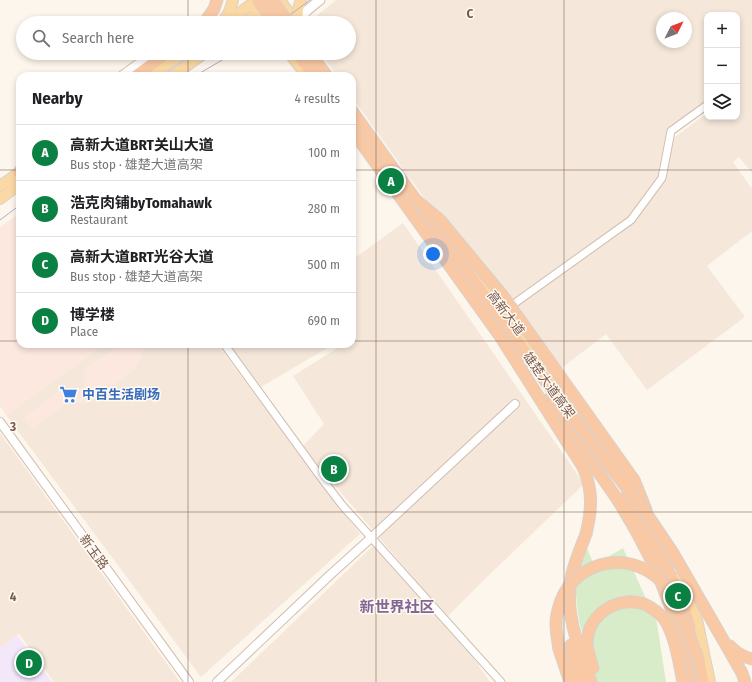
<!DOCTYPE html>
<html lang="en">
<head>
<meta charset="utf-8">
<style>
	:root { --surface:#fff; --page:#f6f6f6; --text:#202124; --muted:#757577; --line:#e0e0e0; --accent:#0b8043 }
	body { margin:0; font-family:"Fira Sans Condensed","Noto Sans SC",sans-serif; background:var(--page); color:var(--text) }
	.controls { position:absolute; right:12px; top:12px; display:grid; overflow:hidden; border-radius:8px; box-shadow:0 2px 6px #0003 }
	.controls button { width:36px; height:36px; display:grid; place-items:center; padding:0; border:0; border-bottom:1px solid var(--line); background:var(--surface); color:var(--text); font:20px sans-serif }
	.compass { position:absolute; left:656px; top:12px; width:36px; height:36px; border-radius:50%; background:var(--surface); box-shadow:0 2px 6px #0003; rotate:48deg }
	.you { position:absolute; left:433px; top:254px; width:14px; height:14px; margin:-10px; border:3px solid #fff; border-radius:50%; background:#1a73e8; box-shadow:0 0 0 6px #1a73e833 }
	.badge { display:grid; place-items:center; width:26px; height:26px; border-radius:50%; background:var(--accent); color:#fff; font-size:13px; font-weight:700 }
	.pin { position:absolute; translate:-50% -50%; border:2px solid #fff; box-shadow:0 1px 4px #0006 }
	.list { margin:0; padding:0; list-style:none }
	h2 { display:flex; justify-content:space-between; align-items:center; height:52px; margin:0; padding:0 16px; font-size:17px }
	h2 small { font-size:13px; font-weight:400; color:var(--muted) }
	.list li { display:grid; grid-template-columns:26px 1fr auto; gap:12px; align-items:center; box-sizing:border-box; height:56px; padding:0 16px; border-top:1px solid var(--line) }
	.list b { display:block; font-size:15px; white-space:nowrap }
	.list p { margin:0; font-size:13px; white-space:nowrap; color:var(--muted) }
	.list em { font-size:13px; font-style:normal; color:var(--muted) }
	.icon { flex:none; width:22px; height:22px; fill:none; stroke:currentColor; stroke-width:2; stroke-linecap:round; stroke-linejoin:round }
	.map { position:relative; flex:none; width:752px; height:682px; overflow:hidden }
	.search { position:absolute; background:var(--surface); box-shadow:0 2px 6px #0003; left:16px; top:16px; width:340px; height:44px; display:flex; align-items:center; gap:10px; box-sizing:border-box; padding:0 14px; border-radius:22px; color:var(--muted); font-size:15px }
	.panel { position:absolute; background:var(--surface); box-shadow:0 2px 6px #0003; left:16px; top:72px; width:340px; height:276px; border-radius:12px }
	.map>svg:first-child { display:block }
	.residential { fill:#f5e8da; fill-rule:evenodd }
	.commercial { fill:#fde8e0 }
	.education { fill:#f3e8fa }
	.green { fill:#d8ecc9 }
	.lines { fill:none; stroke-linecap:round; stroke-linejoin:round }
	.minor-casing { stroke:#d1beb0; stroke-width:9 }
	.tertiary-casing { stroke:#d1beb0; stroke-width:10 }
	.secondary-casing { stroke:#d6c0b0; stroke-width:11 }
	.primary-casing { stroke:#dad1cd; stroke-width:12 }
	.trunk-casing { stroke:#dad1cd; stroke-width:13 }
	.minor { stroke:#fff; stroke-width:7 }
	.tertiary { stroke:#fff; stroke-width:8 }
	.secondary { stroke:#fff; stroke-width:9 }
	.primary { stroke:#fbd9a5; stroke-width:10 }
	.trunk { stroke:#f9c8a4; stroke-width:11 }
	.tram { stroke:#b9a8c9; stroke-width:1 }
	.trunk-bridge-casing { stroke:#dad1cd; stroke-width:13; stroke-linecap:butt }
	.trunk-bridge { stroke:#f9c8a4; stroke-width:11 }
	.grid { fill:none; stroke:#7a5c4d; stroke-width:1; stroke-opacity:0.55 }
	.labels { text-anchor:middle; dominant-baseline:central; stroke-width:3; stroke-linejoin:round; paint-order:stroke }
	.street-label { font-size:13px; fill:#7a5c4d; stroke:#fffaf3 }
	.shop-label { font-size:13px; font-weight:bold; fill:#366cbe; stroke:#fffaf3; text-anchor:start }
	.quarter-label { font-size:15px; font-weight:bold; fill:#846695; stroke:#fffaf3 }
	.grid-label { font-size:13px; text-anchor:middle; font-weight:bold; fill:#7a5c4d; stroke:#fffaf3; stroke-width:3; stroke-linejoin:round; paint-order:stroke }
</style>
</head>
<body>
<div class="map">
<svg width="752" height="682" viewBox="0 0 752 682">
	<rect width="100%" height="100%" fill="#fdf6ec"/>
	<!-- residential -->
	<g class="residential">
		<path d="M336,0H752V173L739,157L733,162L752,189V231L707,266L745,317L647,390L606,334L559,370L504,310L352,97V76H337L320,53H349V23H308ZM707,15H737V117H707V113L675,137L663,173L671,131L707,105ZM662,18H686V42H662Z"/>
		<polygon points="403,223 584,484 488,576 447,617 302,447 324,424 293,376 344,344 352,344 352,260"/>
		<polygon points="105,344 217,344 360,534 201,677 6,415"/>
		<polygon points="229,344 334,344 261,387"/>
		<polygon points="0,433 180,682 54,682 19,634 0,648"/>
		<polygon points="377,542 386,559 434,613 467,649 490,682 231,682"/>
	</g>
	<!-- commercial -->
	<g class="commercial">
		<polygon points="20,213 20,344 105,344 6,415 0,406 0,227"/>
		<polygon points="118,344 147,344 134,370 86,405 78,402 69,402 32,428 24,418 62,389 85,389 84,370 98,359 100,359"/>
	</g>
	<!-- education -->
	<polygon class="education" points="17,635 52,682 0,682 0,648"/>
	<!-- green -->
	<polygon class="green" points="586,546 594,565 623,548 657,623 666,682 588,682 589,658 579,621 575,587"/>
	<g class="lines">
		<defs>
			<g id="minor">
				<polyline points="508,308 631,220 662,178 671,131 707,105"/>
				<polyline points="224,344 320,476 342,505 501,682"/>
			</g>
			<g id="tertiary">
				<polyline points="0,422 189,682"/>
				<polyline points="217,682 330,575 371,538 515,404"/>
			</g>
			<g id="secondary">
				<path d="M297,23C303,13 311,7 320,0"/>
				<polyline points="122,76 154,53"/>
			</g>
			<g id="primary">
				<polyline points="280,0 296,23"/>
				<polyline points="255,8 266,23"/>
				<polyline points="223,21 229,12 233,0"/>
				<polyline points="225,23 257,0"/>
				<polyline points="244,23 270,4"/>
				<polyline points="297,23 298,9 301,0"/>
				<polyline points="289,53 307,76"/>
				<polyline points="150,76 184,53"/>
				<polyline points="172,76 205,53"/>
				<polyline points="0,186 20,172"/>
				<polyline points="0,199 20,184"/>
				<polyline points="463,256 552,376 604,450"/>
				<polyline points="681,576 694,605 710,682"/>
			</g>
			<g id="trunk">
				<polyline points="204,23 214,9 217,0"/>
				<polyline points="297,53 314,76"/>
				<polyline points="310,53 327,76"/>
				<polyline points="136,76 167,53"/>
				<polyline points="352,111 572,418"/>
				<polyline points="19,172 20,171"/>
				<path d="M546,400C570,434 596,467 619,502C639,534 657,569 670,605C679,630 685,656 690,682"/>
				<polyline points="634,480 646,510"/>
				<path d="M627,495C640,514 650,534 661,555C672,579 683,602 690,627"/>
				<path d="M586,534C581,547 575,561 572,574C563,610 579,649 591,682"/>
				<polyline points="718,631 742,673 745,682"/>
				<polyline points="571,645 581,682"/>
				<path d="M730,646C736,653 743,657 752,659"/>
				<polyline points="559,649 570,682"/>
				<polyline points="697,652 703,682"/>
				<path d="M593,668C591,660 588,653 587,644C587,615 617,595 644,604C649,606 653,609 657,612"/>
			</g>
		</defs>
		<!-- minor casing -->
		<use href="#minor" class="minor-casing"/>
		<!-- tertiary casing -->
		<use href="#tertiary" class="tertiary-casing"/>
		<!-- secondary casing -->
		<use href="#secondary" class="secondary-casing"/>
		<!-- primary casing -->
		<use href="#primary" class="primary-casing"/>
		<!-- trunk casing -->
		<use href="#trunk" class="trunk-casing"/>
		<!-- minor -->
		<use href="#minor" class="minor"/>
		<!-- tertiary -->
		<use href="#tertiary" class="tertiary"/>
		<!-- secondary -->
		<use href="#secondary" class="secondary"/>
		<!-- primary -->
		<use href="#primary" class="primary"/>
		<!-- trunk -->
		<use href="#trunk" class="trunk"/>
		<!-- tram -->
		<g class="tram">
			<polyline points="279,23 310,0"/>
			<polyline points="195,76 234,53"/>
			<polyline points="0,220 20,205"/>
		</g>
		<defs>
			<g id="trunk-bridge">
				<polyline points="258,0 275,23"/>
				<polyline points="272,0 289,23"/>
				<path d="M352,130L500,336L583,467C593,490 592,509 586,534"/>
				<polyline points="416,200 440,220 503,296 634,480"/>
				<polyline points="567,410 646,513 673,553 718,631"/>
				<path d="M657,612C659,614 662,616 664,619C675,634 679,663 683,682"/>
				<path d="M559,649C557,636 554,623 558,610C569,562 627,547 661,581C679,600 689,636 699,661"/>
			</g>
		</defs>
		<!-- trunk-bridge casing -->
		<use href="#trunk-bridge" class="trunk-bridge-casing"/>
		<!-- trunk-bridge -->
		<use href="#trunk-bridge" class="trunk-bridge"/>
	</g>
	<!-- grid -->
	<path class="grid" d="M188,0V23M376,0V682M564,0V682M188,53V76M0,170H20M352,170H752M0,341H20M352,341H752M188,344V682M0,512H752"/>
	<!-- icons -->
	<defs>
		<symbol id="supermarket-bare" viewBox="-9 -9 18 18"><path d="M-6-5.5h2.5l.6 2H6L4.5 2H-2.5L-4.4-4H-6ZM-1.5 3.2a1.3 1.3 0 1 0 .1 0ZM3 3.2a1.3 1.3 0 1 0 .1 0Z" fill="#3f7fe0" stroke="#fffaf3" stroke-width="2.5" paint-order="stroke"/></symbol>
	</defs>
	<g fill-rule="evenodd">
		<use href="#supermarket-bare" x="56" y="382" width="25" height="25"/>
	</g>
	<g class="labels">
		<!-- street labels -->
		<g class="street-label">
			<text transform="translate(506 313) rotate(53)">高新大道</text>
			<text transform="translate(549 385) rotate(54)">雄楚大道高架</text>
			<text transform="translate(94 552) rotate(54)">新玉路</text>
		</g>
		<!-- shop labels -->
		<g class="shop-label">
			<text x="82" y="394">中百生活剧场</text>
		</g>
		<!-- quarter labels -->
		<g class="quarter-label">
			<text x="397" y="607">新世界社区</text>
		</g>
	</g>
	<g class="grid-label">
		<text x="470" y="18">C</text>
		<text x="13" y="431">3</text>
		<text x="13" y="601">4</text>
	</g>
</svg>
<div class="controls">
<button>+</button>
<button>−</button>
<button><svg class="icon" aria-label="layers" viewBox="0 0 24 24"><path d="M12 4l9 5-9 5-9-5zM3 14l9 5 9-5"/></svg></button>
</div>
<svg class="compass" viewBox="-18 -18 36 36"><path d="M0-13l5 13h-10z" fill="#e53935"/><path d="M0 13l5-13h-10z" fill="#757577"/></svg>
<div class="you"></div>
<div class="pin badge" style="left:391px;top:181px">A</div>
<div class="pin badge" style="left:334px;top:469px">B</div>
<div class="pin badge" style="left:678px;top:596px">C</div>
<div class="pin badge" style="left:29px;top:663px">D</div>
<div class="search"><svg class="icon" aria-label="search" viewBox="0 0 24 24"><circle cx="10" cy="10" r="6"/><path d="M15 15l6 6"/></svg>Search here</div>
<section class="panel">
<h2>Nearby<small>4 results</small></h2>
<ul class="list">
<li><span class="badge">A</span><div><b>高新大道BRT关山大道</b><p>Bus stop · 雄楚大道高架</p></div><em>100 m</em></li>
<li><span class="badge">B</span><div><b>浩克肉铺byTomahawk</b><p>Restaurant</p></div><em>280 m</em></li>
<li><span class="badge">C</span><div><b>高新大道BRT光谷大道</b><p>Bus stop · 雄楚大道高架</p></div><em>500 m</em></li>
<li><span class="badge">D</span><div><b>博学楼</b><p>Place</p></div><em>690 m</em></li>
</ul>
</section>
</div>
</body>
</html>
